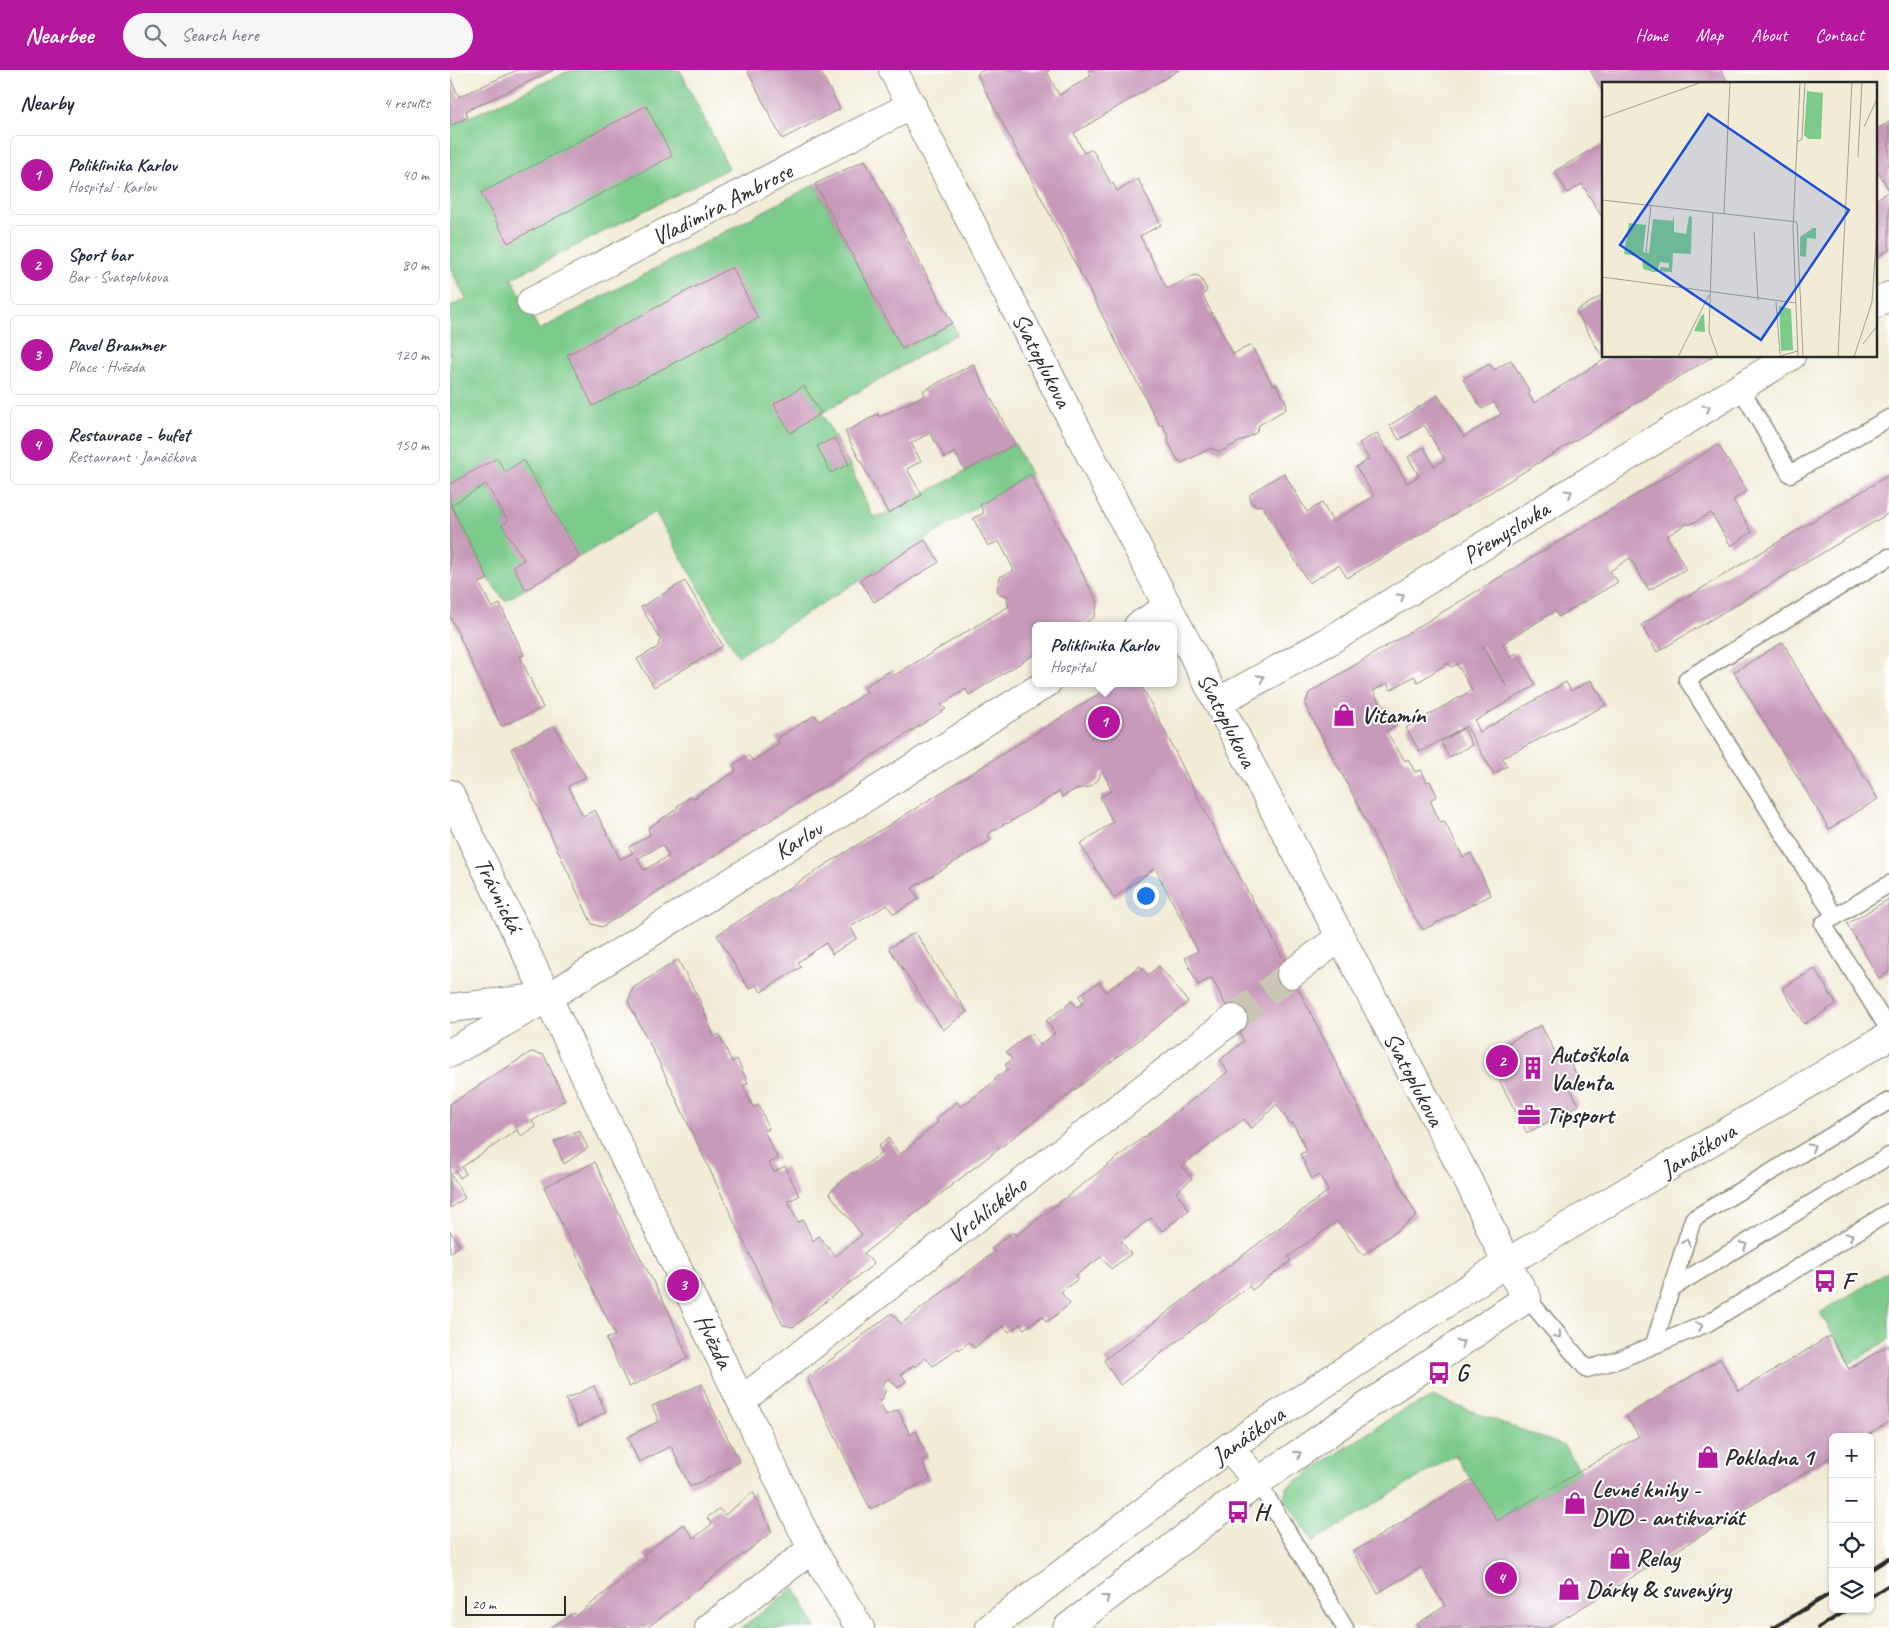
<!DOCTYPE html>
<html lang="en">
<head>
<meta charset="utf-8">
<style>
	:root { --surface:#fff; --page:#f6f6f7; --text:#1f2937; --muted:#747a83; --line:#e0e1e3; --accent:#b5179e }
	body { margin:0; font-family:Caveat,sans-serif; background:var(--page); color:var(--text) }
	.controls { position:absolute; right:15px; bottom:15px; display:grid; overflow:hidden; border-radius:8px; box-shadow:0 1px 4px #0004 }
	.controls button { width:45px; height:45px; display:grid; place-items:center; padding:0; border:0; border-bottom:1px solid var(--line); background:var(--surface); color:var(--text); font:25px sans-serif }
	.scale { position:absolute; left:15px; bottom:12px; width:101px; box-sizing:border-box; padding-left:5px; border:2px solid #2b2b2b; border-top:0; font-size:14px; line-height:18px; white-space:nowrap; color:#2b2b2b; -webkit-text-stroke:4px #fff; paint-order:stroke }
	.you { position:absolute; left:695px; top:825px; width:18px; height:18px; margin:-12px; border:4px solid #fff; border-radius:50%; background:#1a73e8; box-shadow:0 0 0 8px #1a73e833 }
	.badge { display:grid; place-items:center; width:32px; height:32px; border-radius:50%; background:var(--accent); color:#fff; font-size:16px; font-weight:700 }
	.pin { position:absolute; translate:-50% -50%; border:2px solid #fff; box-shadow:0 1px 5px #0006 }
	.popup { position:absolute; left:582px; top:552px; width:145px; height:65px; box-sizing:border-box; display:grid; place-content:center; border-radius:8px; background:var(--surface); filter:drop-shadow(0 1px 4px #0005); font-size:16px; white-space:nowrap; color:var(--muted) }
	.popup b { font-size:19px; color:var(--text) }
	.popup::after { content:''; position:absolute; left:50%; top:100%; margin-left:-10px; border:10px solid transparent; border-top-color:var(--surface) }
	.list { margin:0; padding:0; list-style:none }
	h2 { display:flex; justify-content:space-between; align-items:center; height:65px; margin:0; padding:0 20px; font-size:21px }
	h2 small { font-size:16px; font-weight:400; color:var(--muted) }
	.list li { display:grid; grid-template-columns:32px 1fr auto; gap:15px; align-items:center; box-sizing:border-box; height:80px; margin:0 10px 10px; padding:0 10px; border:1px solid var(--line); border-radius:8px }
	.list b { display:block; font-size:19px; white-space:nowrap }
	.list p { margin:0; font-size:16px; white-space:nowrap; color:var(--muted) }
	.list em { font-size:16px; font-style:normal; color:var(--muted) }
	.icon { flex:none; width:28px; height:28px; fill:none; stroke:currentColor; stroke-width:2; stroke-linecap:round; stroke-linejoin:round }
	.map { position:relative; flex:none; width:1439px; height:1558px; overflow:hidden }
	header { display:flex; align-items:center; gap:30px; box-sizing:border-box; height:70px; padding:0 25px; background:var(--accent); color:#fff }
	header strong { font-size:24px }
	nav { display:flex; gap:28px; margin-inline-start:auto; font-size:18px }
	.search { width:350px; height:45px; background:var(--page); display:flex; align-items:center; gap:12px; box-sizing:border-box; padding:0 18px; border-radius:28px; color:var(--muted); font-size:19px }
	main { display:flex }
	aside { flex:1; background:var(--surface) }
	.map>svg:first-child { display:block }
	.green { fill:#7ccb8b; stroke:#547b5b }
	.building { fill:#c89aba; fill-rule:evenodd }
	.lines { fill:none; stroke-linecap:round; stroke-linejoin:round }
	.street-tunnel { stroke:#cac5b5; stroke-width:28; stroke-dasharray:28 14; stroke-linecap:butt }
	.lane-casing { stroke:#8e8c81; stroke-width:19 }
	.street-casing { stroke:#8e8c81; stroke-width:30 }
	.lane { stroke:#fff; stroke-width:16 }
	.street { stroke:#fff; stroke-width:28 }
	.rail { stroke:#2b2b2b; stroke-width:4 }
	.oneway { stroke:#a0a0a0 }
	.labels { text-anchor:middle; dominant-baseline:central; stroke-width:4; stroke-linejoin:round; paint-order:stroke }
	.street-label { font-size:24px; fill:#2b2b2b; stroke:#fff }
	.poi-label { font-size:24px; font-weight:bold; fill:#2b2b2b; stroke:#fff; text-anchor:start }
	.inset-road { fill:none; stroke:#a29f92; stroke-width:1 }
	.view { fill:#1d4ed8; fill-opacity:0.15; stroke:#1d4ed8; stroke-width:2.5 }
	.inset-edge { fill:none; stroke:#2b2b2b; stroke-width:2.5 }
</style>
</head>
<body>
<header>
<strong>Nearbee</strong>
<div class="search"><svg class="icon" aria-label="search" viewBox="0 0 24 24"><circle cx="10" cy="10" r="6"/><path d="M15 15l6 6"/></svg>Search here</div>
<nav><a>Home</a><a>Map</a><a>About</a><a>Contact</a></nav>
</header>
<main>
<aside>
<h2>Nearby<small>4 results</small></h2>
<ul class="list">
<li><span class="badge">1</span><div><b>Poliklinika Karlov</b><p>Hospital · Karlov</p></div><em>40 m</em></li>
<li><span class="badge">2</span><div><b>Sport bar</b><p>Bar · Svatoplukova</p></div><em>80 m</em></li>
<li><span class="badge">3</span><div><b>Pavel Brammer</b><p>Place · Hvězda</p></div><em>120 m</em></li>
<li><span class="badge">4</span><div><b>Restaurace - bufet</b><p>Restaurant · Janáčkova</p></div><em>150 m</em></li>
</ul>
</aside>
<div class="map">
<svg width="1439" height="1558" viewBox="0 0 1439 1558">
	<rect width="100%" height="100%" fill="#fff"/>
	<filter id="ink" filterUnits="userSpaceOnUse"><feTurbulence type="fractalNoise" baseFrequency=".02" numOctaves="2"/><feDisplacementMap in="SourceGraphic" scale="10" xChannelSelector="R" yChannelSelector="G"/><feConvolveMatrix kernelMatrix="1 2 1 2 8 2 1 2 1" color-interpolation-filters="sRGB"/></filter>
	<filter id="wash" filterUnits="userSpaceOnUse"><feTurbulence type="fractalNoise" baseFrequency=".0096" numOctaves="4" result="noise"/><feDisplacementMap in="SourceGraphic" scale="20" xChannelSelector="R" yChannelSelector="G"/><feGaussianBlur stdDeviation="1.12" result="paint"/><feColorMatrix in="noise" values="0 0 0 0 0 0 0 0 0 0 0 0 0 0 0 0 0 1.4 0 .05"/><feComposite in="paint" operator="in"/></filter>
	<g filter="url(#wash)">
		<rect width="100%" height="100%" fill="#f2ecd7"/>
		<!-- green -->
		<g class="green">
			<polygon points="121,0 230,0 279,98 62,208 89,260 365,114 452,279 502,253 507,264 372,343 399,394 423,447 438,443 565,374 580,404 288,586 205,442 55,531 38,509 1,435 36,414 58,451 53,455 116,463 94,428 55,402 47,388 0,414 0,237 16,229 0,198 0,56"/>
			<polygon points="1439,1201 1439,1269 1401,1293 1370,1243"/>
			<polygon points="984,1327 1114,1376 1131,1401 1047,1451 1005,1385 863,1472 834,1428 837,1417 951,1341"/>
			<polygon points="345,1517 366,1558 291,1558"/>
		</g>
		<g id="blocks">
			<!-- building -->
			<g class="building">
				<polygon points="67,0 104,0 16,41 18,47 0,56 0,7 9,27"/>
				<polygon points="297,0 370,0 390,39 332,69"/>
				<polygon points="534,0 600,0 597,2 609,25 641,6 638,0 729,0 624,63 634,83 642,79 661,114 663,113 667,121 688,109 711,155 690,166 717,219 745,205 750,207 757,220 753,226 783,284 801,275 821,312 824,315 826,314 837,334 835,336 836,339 809,355 806,363 770,382 761,378 732,393 730,390 728,391 718,371 719,370 718,366 713,355 710,356 534,18 527,4"/>
				<polygon points="1140,0 1271,0 1279,14 1153,14 1153,22"/>
				<polygon points="196,36 222,86 58,173 31,123"/>
				<polygon points="1439,52 1439,120 1425,97 1425,61"/>
				<polygon points="1153,73 1153,149 1132,114 1117,123 1105,101"/>
				<polygon points="415,90 502,253 452,279 365,114"/>
				<polygon points="1439,121 1439,180 1425,188 1425,130"/>
				<polygon points="282,197 308,248 143,336 117,285"/>
				<polygon points="1153,225 1153,284 1151,285 1126,241"/>
				<polygon points="1160,286 1263,286 1000,447 897,508 889,495 859,513 812,435 806,436 800,432 800,425 804,421 834,403 857,442 872,433 883,452 924,426 906,397 919,389 909,373 927,363 957,413 969,406 958,387 974,377 984,396 995,390 974,355 949,370 940,355 988,325 1014,367 1051,344 1044,332 1032,339 1013,309 1039,294 1044,300 1061,290 1080,322 1078,323 1084,333"/>
				<polygon points="523,294 565,374 515,401 505,382 495,388 480,363 461,373 471,391 457,399 472,425 438,443 395,362 428,344 429,347 475,325 473,321"/>
				<polygon points="354,316 371,343 340,363 324,334"/>
				<polygon points="385,368 399,394 381,403 367,376"/>
				<path d="M1268,375L1297,421L1283,430L1302,462L1281,476L1261,443L1239,455L1238,453L1217,466L1236,499L1199,520L1180,488L1160,501L1168,512L1108,547L1105,541L1052,574L1060,587L1066,583L1086,615L1025,651L1030,662L1116,612L1121,621L1141,610L1156,635L1052,688L1057,696L1044,704L1016,656L970,682L956,658L1022,620L1007,594L1001,597L998,593L968,612L964,606L941,620L937,613L923,621L934,639L937,637L947,655L936,661L955,691L958,689L965,702L971,700L977,712L980,711L987,726L980,730L990,752L994,751L1013,787L1021,783L1041,825L973,860L961,841L901,721L855,635L859,623ZM1032,576H1033L1057,617L1049,604Z"/>
				<polygon points="47,388 55,402 73,390 130,487 76,520 63,496 74,490 52,455 58,451 36,414 1,435 38,509 29,513 42,538 50,534 74,585 70,586 93,638 51,656 0,546 0,414"/>
				<path d="M580,404L648,533L644,547L630,556H585V584L519,625L516,619L491,635L496,639L152,857L142,854L61,679L104,656L136,707L118,716L133,746L145,740L170,789L183,783L179,777L200,765L198,758L228,738L227,736L242,726L244,728L286,701L283,695L298,685L303,691L329,674L326,669L365,645L369,651L392,637L393,638L417,622L414,617L441,600L445,605L559,536L557,531L558,526L549,524L547,520L550,507L564,500L549,471L538,476L523,448L534,443L530,435ZM212,775L219,786L194,800L187,789Z"/>
				<polygon points="1439,405 1439,443 1207,582 1191,555"/>
				<polygon points="475,470 489,492 424,532 410,510"/>
				<polygon points="235,511 273,576 204,617 187,589 208,577 210,569 191,537"/>
				<polygon points="1333,572 1345,595 1428,729 1379,759 1284,602"/>
				<polygon points="666,613 690,613 699,630 763,757 818,859 914,1048 967,1146 913,1185 887,1151 838,1187 841,1191 802,1220 799,1216 670,1315 654,1290 878,1121 870,1105 862,1109 850,1084 857,1081 843,1053 840,1054 827,1034 801,1059 794,1049 732,1096 742,1109 726,1122 739,1140 712,1161 701,1148 671,1171 681,1184 661,1199 651,1187 625,1206 628,1209 611,1222 620,1234 597,1252 592,1246 574,1259 570,1254 559,1262 553,1256 524,1278 519,1272 509,1280 508,1278 483,1296 476,1288 465,1297 464,1295 451,1304 456,1311 448,1318 439,1308 432,1314 436,1318 432,1330 429,1331 436,1345 448,1340 460,1365 466,1361 478,1388 472,1390 480,1409 420,1439 357,1308 442,1243 451,1254 544,1182 542,1178 563,1162 566,1166 778,1002 770,990 794,971 762,908 748,915 735,888 748,881 705,798 664,828 630,774 663,752 650,727 662,721 653,702 651,703 648,710 640,717 626,719 612,727 610,721 557,754 556,753 538,764 541,770 462,818 469,829 444,844 437,835 400,857 407,868 382,884 376,873 348,892 351,897 311,922 307,915 299,919 267,865 383,790"/>
				<polygon points="1014,658 1022,675 999,687 991,672"/>
				<polygon points="1439,829 1439,902 1429,908 1397,854"/>
				<polygon points="465,862 517,942 493,960 439,878"/>
				<polygon points="228,890 249,929 264,967 269,964 282,992 287,989 298,1013 293,1016 298,1026 303,1037 309,1035 319,1059 314,1061 328,1089 319,1093 324,1102 335,1096 349,1126 338,1131 348,1152 353,1150 363,1171 369,1166 385,1186 412,1165 379,1123 402,1102 403,1104 433,1082 428,1077 438,1068 450,1085 488,1052 486,1049 507,1032 511,1037 546,1010 545,1008 558,999 555,995 562,989 556,982 581,963 590,975 598,969 605,963 596,951 622,931 627,937 633,933 629,926 649,912 656,922 690,896 698,905 709,896 738,932 422,1177 414,1183 424,1194 343,1257 333,1255 209,992 178,932 183,918"/>
				<polygon points="1365,899 1386,934 1354,954 1332,918"/>
				<polygon points="1091,955 1107,986 1115,983 1129,1009 1118,1014 1129,1035 1077,1063 1036,985"/>
				<polygon points="81,982 94,985 115,1030 82,1051 86,1057 71,1066 67,1060 12,1097 16,1104 10,1108 6,1101 1,1105 15,1128 0,1138 0,1034"/>
				<polygon points="129,1060 138,1078 114,1094 104,1072"/>
				<polygon points="145,1092 179,1166 218,1240 238,1288 179,1317 156,1269 165,1265 94,1117"/>
				<polygon points="0,1161 10,1176 0,1183"/>
				<polygon points="1380,1266 1399,1299 1439,1275 1439,1352 1414,1367 1383,1367 1383,1386 1098,1558 970,1558 967,1554 995,1536 971,1497 928,1523 903,1482 1022,1410 1047,1451 1189,1366 1176,1346 1270,1289 1289,1321"/>
				<polygon points="252,1314 258,1330 290,1392 240,1417 221,1376 189,1392 177,1367 209,1351 202,1336"/>
				<polygon points="144,1316 156,1342 129,1356 116,1329"/>
				<polygon points="303,1422 322,1462 197,1558 100,1558 124,1543 126,1546 197,1489 193,1485 233,1454 244,1468 262,1454 257,1448 269,1439 275,1445"/>
			</g>
		</g>
	</g>
	<g filter="url(#ink)">
		<use href="#blocks" fill-opacity="0" stroke="#8e8c81" stroke-width="1"/>
		<g class="lines">
			<!-- street-tunnel -->
			<polyline class="street-tunnel" points="783,949 841,904"/>
			<defs>
				<g id="lane">
					<polyline points="1290,317 1340,404 1439,348"/>
					<polyline points="1439,814 1373,854 1439,960"/>
					<polyline points="1385,847 1237,609 1439,487"/>
					<polyline points="1222,1218 1439,1086"/>
					<polyline points="1077,1228 1137,1299 1168,1290 1258,1253 1439,1142"/>
					<polyline points="1204,1274 1243,1149 1439,1031"/>
					<polyline points="808,1412 895,1558"/>
				</g>
				<g id="street">
					<polyline points="443,0 718,537 1024,1122 1056,1193 1077,1228 917,1336 808,1412 617,1558"/>
					<polyline points="81,232 462,35"/>
					<polyline points="1425,234 1439,226"/>
					<polyline points="688,556 718,537"/>
					<polyline points="768,632 879,571 1341,286"/>
					<polyline points="0,724 362,1479 410,1558"/>
					<polyline points="841,904 889,868"/>
					<polyline points="0,938 88,928"/>
					<polyline points="0,983 99,927 597,613"/>
					<polyline points="292,1330 783,949"/>
					<polyline points="779,1377 808,1412"/>
					<polyline points="259,1558 362,1479"/>
					<polyline points="540,1558 779,1377 1056,1193 1439,966"/>
				</g>
			</defs>
			<!-- lane casing -->
			<use href="#lane" class="lane-casing"/>
			<!-- street casing -->
			<use href="#street" class="street-casing"/>
			<!-- lane -->
			<use href="#lane" class="lane"/>
			<!-- street -->
			<use href="#street" class="street"/>
			<!-- rail -->
			<g class="rail">
				<polyline points="1420,1500 1439,1488"/>
				<polyline points="1420,1527 1439,1515"/>
				<polyline points="1323,1558 1383,1522"/>
				<polyline points="1368,1558 1399,1539"/>
			</g>
		</g>
		<!-- one-way arrows -->
		<defs><path id="oneway-chevron" d="M-2-3.5L2.5 0L-2 3.5" fill="none" stroke-width="1.6" stroke-linecap="round" stroke-linejoin="round" transform="scale(1.25)"/></defs>
		<g class="oneway">
			<use href="#oneway-chevron" transform="translate(1257 338) rotate(-32)"/>
			<use href="#oneway-chevron" transform="translate(1119 423) rotate(-32)"/>
			<use href="#oneway-chevron" transform="translate(951 527) rotate(-32)"/>
			<use href="#oneway-chevron" transform="translate(811 608) rotate(-28)"/>
			<use href="#oneway-chevron" transform="translate(1362 1077) rotate(-31)"/>
			<use href="#oneway-chevron" transform="translate(1400 1166) rotate(-31)"/>
			<use href="#oneway-chevron" transform="translate(1236 1172) rotate(-73)"/>
			<use href="#oneway-chevron" transform="translate(1294 1175) rotate(-31)"/>
			<use href="#oneway-chevron" transform="translate(1250 1256) rotate(-21)"/>
			<use href="#oneway-chevron" transform="translate(1108 1265) rotate(49)"/>
			<use href="#oneway-chevron" transform="translate(1011 1273) rotate(-34)"/>
			<use href="#oneway-chevron" transform="translate(848 1384) rotate(-35)"/>
			<use href="#oneway-chevron" transform="translate(656 1528) rotate(-37)"/>
		</g>
	</g>
	<!-- icons -->
	<defs>
		<symbol id="shop-bare" viewBox="-9 -9 18 18"><path d="M-5-2.5h2.3a2.7 3.5 0 0 1 5.4 0H5L5.5 6h-11ZM-1.5-2.5h3a1.5 2.3 0 0 0-3 0Z" fill="#b5179e" stroke="#fff" stroke-width="2.5" paint-order="stroke"/></symbol>
		<symbol id="building-bare" viewBox="-9 -9 18 18"><path d="M-4-6H4V6H1V3H-1V6H-4ZM-2.5-4.3h1.7v1.8h-1.7ZM.8-4.3h1.7v1.8H.8ZM-2.5-1h1.7V.8h-1.7ZM.8-1h1.7V.8H.8Z" fill="#b5179e" stroke="#fff" stroke-width="2.5" paint-order="stroke"/></symbol>
		<symbol id="office-bare" viewBox="-9 -9 18 18"><path d="M-6-3h4V-5.5h4V-3h4V5H-6ZM-1-4.5V-3h2v-1.5ZM-6 0V1H6V0Z" fill="#b5179e" stroke="#fff" stroke-width="2.5" paint-order="stroke"/></symbol>
		<symbol id="bus-bare" viewBox="-9 -9 18 18"><path d="M-5-6H5V4H4V6H2V4H-2V6H-4V4H-5ZM-3.5-4V0h7V-4ZM-3.5 1.2v1.5H-2V1.2ZM2 1.2v1.5H3.5V1.2Z" fill="#b5179e" stroke="#fff" stroke-width="2.5" paint-order="stroke"/></symbol>
	</defs>
	<g fill-rule="evenodd">
		<use href="#shop-bare" x="878" y="629" width="32" height="32"/>
		<use href="#building-bare" x="1067" y="982" width="32" height="32"/>
		<use href="#office-bare" x="1063" y="1029" width="32" height="32"/>
		<use href="#bus-bare" x="1359" y="1195" width="32" height="32"/>
		<use href="#bus-bare" x="973" y="1287" width="32" height="32"/>
		<use href="#shop-bare" x="1242" y="1371" width="32" height="32"/>
		<use href="#shop-bare" x="1109" y="1417" width="32" height="32"/>
		<use href="#bus-bare" x="772" y="1426" width="32" height="32"/>
		<use href="#shop-bare" x="1154" y="1472" width="32" height="32"/>
		<use href="#shop-bare" x="1103" y="1503" width="32" height="32"/>
	</g>
	<g class="labels">
		<!-- street labels -->
		<g class="street-label">
			<text transform="translate(272 134) rotate(-27)">Vladimíra Ambrose</text>
			<text transform="translate(592 290) rotate(63)">Svatoplukova</text>
			<text transform="translate(1056 462) rotate(-32)">Přemyslovka</text>
			<text transform="translate(777 650) rotate(63)">Svatoplukova</text>
			<text transform="translate(348 770) rotate(-32)">Karlov</text>
			<text transform="translate(49 825) rotate(64)">Trávnická</text>
			<text transform="translate(964 1009) rotate(62)">Svatoplukova</text>
			<text transform="translate(1248 1080) rotate(-31)">Janáčkova</text>
			<text transform="translate(537 1140) rotate(-38)">Vrchlického</text>
			<text transform="translate(264 1271) rotate(64)">Hvězda</text>
			<text transform="translate(798 1365) rotate(-35)">Janáčkova</text>
		</g>
		<!-- poi labels -->
		<g class="poi-label">
			<text x="911" y="645">Vitamín</text>
			<text x="1100" y="984">Autoškola<tspan x="1100" dy="28">Valenta</tspan></text>
			<text x="1096" y="1045">Tipsport</text>
			<text x="1392" y="1211">F</text>
			<text x="1006" y="1303">G</text>
			<text x="1274" y="1387">Pokladna 1</text>
			<text x="1142" y="1419">Levné knihy -<tspan x="1142" dy="28">DVD - antikvariát</tspan></text>
			<text x="804" y="1442">H</text>
			<text x="1186" y="1488">Relay</text>
			<text x="1136" y="1519">Dárky &amp; suvenýry</text>
		</g>
	</g>
	<!-- overview -->
	<g transform="translate(1152 12)">
		<rect width="275" height="275" fill="#f2ecd7"/>
		<path d="M205,9L221,11L219,57H206L202,53ZM72,133V150L84,152L87,134L90,135L89,172L71,171L70,190L58,189V185L67,186V181L58,180L55,190H51L41,187L40,175L22,172L27,141L44,143L41,170L47,171L51,137L71,139ZM211,146H214V157L205,156L204,175L198,174V155ZM177,224L189,227L191,268L179,269Z" fill="#7ccb8b"/>
		<path d="M102,232L103,250L92,249L99,234Z" fill="#7ccb8b"/>
		<path class="inset-road" d="M0,36L100,0M262,45L275,17M195,60L200,57L203,0M256,75L260,0M0,118L195,140L201,275M111,131L107,249L116,275M122,132L128,0M152,150L156,218M44,170L49,123M0,195L194,221M174,220L178,272M261,262L275,244M76,275L107,213M174,275L196,269M196,275L191,146L198,0M236,275L250,0M252,275L270,220L275,146"/>
		<path class="view" d="M106,32L247,128L159,258L18,163Z"/>
		<rect width="275" height="275" class="inset-edge"/>
	</g>
</svg>
<div class="controls">
<button>+</button>
<button>−</button>
<button><svg class="icon" aria-label="locate" viewBox="0 0 24 24"><circle cx="12" cy="12" r="6"/><path d="M12 2v4M12 18v4M2 12h4M18 12h4"/></svg></button>
<button><svg class="icon" aria-label="layers" viewBox="0 0 24 24"><path d="M12 4l9 5-9 5-9-5zM3 14l9 5 9-5"/></svg></button>
</div>
<div class="scale">20 m</div>
<div class="you"></div>
<div class="pin badge" style="left:654px;top:652px">1</div>
<div class="popup"><b>Poliklinika Karlov</b>Hospital</div>
<div class="pin badge" style="left:1052px;top:991px">2</div>
<div class="pin badge" style="left:233px;top:1215px">3</div>
<div class="pin badge" style="left:1051px;top:1508px">4</div>
</div>
</main>
</body>
</html>
